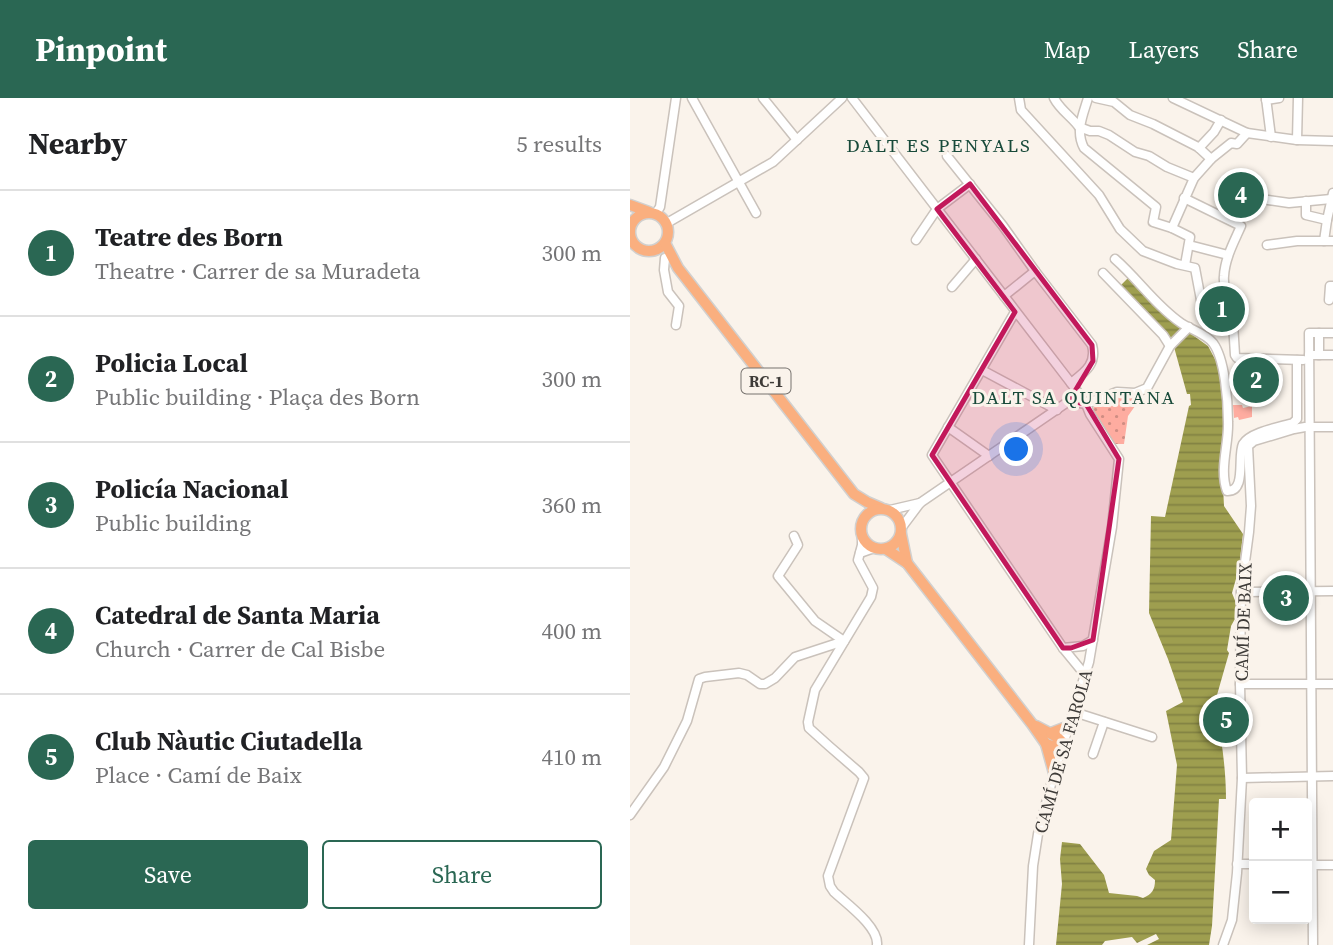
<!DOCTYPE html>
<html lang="en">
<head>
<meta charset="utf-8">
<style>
	:root { --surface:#fff; --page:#f6f6f6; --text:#202124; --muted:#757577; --line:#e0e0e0; --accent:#2a6753 }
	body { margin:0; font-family:"Source Serif 4",serif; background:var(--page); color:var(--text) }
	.controls { position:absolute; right:21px; bottom:21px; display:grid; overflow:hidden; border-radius:7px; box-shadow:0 4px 18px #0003 }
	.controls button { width:63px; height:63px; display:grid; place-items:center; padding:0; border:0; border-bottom:2px solid var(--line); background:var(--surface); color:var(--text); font:35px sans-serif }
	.you { position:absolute; left:387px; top:352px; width:24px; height:24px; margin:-18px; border:5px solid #fff; border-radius:50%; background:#1a73e8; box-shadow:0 0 0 10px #1a73e833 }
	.badge { display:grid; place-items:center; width:46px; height:46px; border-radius:50%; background:var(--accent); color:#fff; font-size:23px; font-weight:700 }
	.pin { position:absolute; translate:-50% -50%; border:4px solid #fff; box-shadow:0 2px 7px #0006 }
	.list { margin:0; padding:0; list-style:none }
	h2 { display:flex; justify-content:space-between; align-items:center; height:91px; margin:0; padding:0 28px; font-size:30px }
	h2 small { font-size:23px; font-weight:400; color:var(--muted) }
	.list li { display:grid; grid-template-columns:46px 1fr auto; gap:21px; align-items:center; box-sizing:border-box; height:126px; padding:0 28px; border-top:2px solid var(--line) }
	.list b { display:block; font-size:26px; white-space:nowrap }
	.list p { margin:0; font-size:23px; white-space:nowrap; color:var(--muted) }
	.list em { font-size:23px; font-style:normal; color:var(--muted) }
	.actions { display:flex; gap:14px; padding:21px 28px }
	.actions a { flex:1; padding:16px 0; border:2px solid var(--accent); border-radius:7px; text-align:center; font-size:24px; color:var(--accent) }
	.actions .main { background:var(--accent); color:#fff }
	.map { position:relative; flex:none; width:703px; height:847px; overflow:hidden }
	header { display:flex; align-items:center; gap:42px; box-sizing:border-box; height:98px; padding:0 35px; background:var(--accent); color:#fff }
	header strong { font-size:33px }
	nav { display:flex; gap:38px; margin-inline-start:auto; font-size:24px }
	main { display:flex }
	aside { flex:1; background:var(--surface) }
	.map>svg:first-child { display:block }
	.grass { fill:#feaca0 }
	.garden { fill:url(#garden-dots) }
	.water { fill:url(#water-rules) }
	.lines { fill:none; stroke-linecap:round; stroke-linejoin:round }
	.minor-casing { stroke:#cac2bb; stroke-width:11 }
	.major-casing { stroke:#d1d0cf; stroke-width:13 }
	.minor { stroke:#fff; stroke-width:8 }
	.major { stroke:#faaf7f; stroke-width:10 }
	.marked { fill:#c2185b; fill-opacity:0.2; stroke:#c2185b; stroke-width:5; stroke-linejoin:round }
	.labels { text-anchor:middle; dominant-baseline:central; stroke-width:6; stroke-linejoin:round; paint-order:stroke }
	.shield { fill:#faf3eb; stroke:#76726e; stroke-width:2 }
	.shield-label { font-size:16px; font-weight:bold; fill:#3e3b38 }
	.street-label { font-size:18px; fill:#3e3b38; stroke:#faf3eb }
	.neighbourhood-label { font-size:19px; letter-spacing:2px; fill:#184a3a; stroke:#faf3eb }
</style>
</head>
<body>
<header>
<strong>Pinpoint</strong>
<nav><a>Map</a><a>Layers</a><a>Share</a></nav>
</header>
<main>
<aside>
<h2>Nearby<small>5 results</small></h2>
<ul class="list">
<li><span class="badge">1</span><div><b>Teatre des Born</b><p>Theatre · Carrer de sa Muradeta</p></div><em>300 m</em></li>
<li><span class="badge">2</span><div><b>Policia Local</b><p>Public building · Plaça des Born</p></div><em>300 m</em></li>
<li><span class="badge">3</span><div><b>Policía Nacional</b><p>Public building</p></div><em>360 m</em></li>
<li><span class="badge">4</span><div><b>Catedral de Santa Maria</b><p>Church · Carrer de Cal Bisbe</p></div><em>400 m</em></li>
<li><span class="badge">5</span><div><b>Club Nàutic Ciutadella</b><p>Place · Camí de Baix</p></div><em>410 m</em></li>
</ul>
<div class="actions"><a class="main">Save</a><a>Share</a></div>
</aside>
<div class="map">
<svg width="703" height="847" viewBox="0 0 703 847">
	<defs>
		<pattern id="garden-dots" width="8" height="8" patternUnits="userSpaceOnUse" patternTransform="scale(1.75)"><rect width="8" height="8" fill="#feaca0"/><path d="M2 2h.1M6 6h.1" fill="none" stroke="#cf8d83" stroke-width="1.8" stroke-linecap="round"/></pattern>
		<pattern id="water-rules" width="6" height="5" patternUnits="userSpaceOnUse" patternTransform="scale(1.75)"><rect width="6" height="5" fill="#9e9e4f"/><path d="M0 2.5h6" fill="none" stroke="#828243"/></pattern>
	</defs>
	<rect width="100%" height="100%" fill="#faf3eb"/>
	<!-- grass -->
	<polygon class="grass" points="603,307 612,307 613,310 622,308 622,319 609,322 608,319 604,320"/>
	<!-- garden -->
	<polygon class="garden" points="487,299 510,301 498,318 494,346 484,346 470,322 462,315 464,308"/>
	<!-- water -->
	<path class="water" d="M499,179L553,230L578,248L586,263L593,290L596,327L592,369L594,408L613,436L609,470L602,495L606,505V519L601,528L597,552L599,555L585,604L589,641H591C594,661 596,681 596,701H589L582,828L579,847H517L529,841L526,836L507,845L502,839L475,843L472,847H426L432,786L430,761L432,744L450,746L474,777L479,795L507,798L513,800C522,796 525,792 525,782L519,777L516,771L524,753L541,742L547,667L536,613L553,604L538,561L519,515L521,418L535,419L559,308L561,307L560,296H557L544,249L489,189Z"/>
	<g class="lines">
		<defs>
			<g id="minor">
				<polyline points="62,0 126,115"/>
				<polyline points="133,0 167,42"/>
				<polyline points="222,0 444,289 456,306 460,316 489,361 482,429 459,564 424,675 408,736 403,768 399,847"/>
				<polyline points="389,0 391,12 469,97 490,131 513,153 547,166 565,170 571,202 596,201 602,209 605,257 607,260 673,262"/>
				<path d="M424,0C430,12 442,19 449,29L460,33H469L479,37L505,54L519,58L537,69L564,80"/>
				<path d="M458,0C453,17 445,33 454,50L526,109L523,124L542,130L560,139L555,167"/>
				<polyline points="466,0 484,4 500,17 523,26 568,49 581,61"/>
				<polyline points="543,0 617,35 667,42 703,43"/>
				<polyline points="636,0 641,39"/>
				<polyline points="636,2 649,0"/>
				<polyline points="667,42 668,0"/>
				<polyline points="569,50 584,34 591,22"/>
				<polyline points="317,58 373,128 405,173"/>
				<path d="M554,100L611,128C604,144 595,160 594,178C593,185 596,194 596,201"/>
				<polyline points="638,102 659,105 701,101"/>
				<polyline points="676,103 676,117 697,122"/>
				<polyline points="26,115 30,109 46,0"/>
				<polyline points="37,125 143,64 212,0"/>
				<polyline points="542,130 564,80 581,61 601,45 607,46 617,35"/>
				<polyline points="286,142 307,111 340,86"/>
				<polyline points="0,143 2,142"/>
				<polyline points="694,143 697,122 703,95"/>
				<polyline points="559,147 598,157"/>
				<polyline points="637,147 667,143 703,143"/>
				<polyline points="35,160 34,172 38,194 49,208 46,227"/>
				<path d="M485,161C508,181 526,208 551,225C561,232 575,235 583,245C595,261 598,303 598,324C599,346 589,371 597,393C617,394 607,358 613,346C620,334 650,329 663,325L667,321V262"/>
				<polyline points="473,175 533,237 540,248"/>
				<polyline points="322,189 346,161"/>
				<path d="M374,198L405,173L462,247C467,266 455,274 441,285"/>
				<polyline points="699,202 700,188 703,188"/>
				<polyline points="385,214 302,357 433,550 456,578"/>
				<polyline points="689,235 689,257"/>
				<polyline points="679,257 703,257"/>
				<polyline points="352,272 427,312"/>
				<polyline points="439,303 456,306 487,294 505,295 517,290 540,248 559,229"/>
				<polyline points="318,329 359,358"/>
				<polyline points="260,412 290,405"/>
				<polyline points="272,429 290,405 439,303"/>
				<path d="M232,437V447L228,462L243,490L241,499L185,592L178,624L179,630L199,648L229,674L234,680L198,778L200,788L204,794C217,806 249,829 247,847"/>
				<polyline points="164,438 168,447 148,478 185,523 214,543"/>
				<polyline points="230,455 244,450"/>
				<polyline points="611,494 703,493"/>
				<polyline points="433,550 453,548 463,542"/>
				<polyline points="610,586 703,586"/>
				<polyline points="444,614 522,639"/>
				<polyline points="463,656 474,624"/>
				<polyline points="612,680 703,678"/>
				<polyline points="0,717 34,669 57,623 69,581 75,579 109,575 117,577 130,586 135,586 145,580 165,559 214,543"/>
				<polyline points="607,766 624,766"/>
				<polyline points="677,767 703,767"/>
				<polyline points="593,847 602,822 607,775 612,680 610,586 611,494 619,434 621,408 618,348 624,343 664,331 675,329 703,329"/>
				<polyline points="683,847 679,235 703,235"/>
			</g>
			<g id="major">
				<polyline points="0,107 19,114"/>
				<circle cx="19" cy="134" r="19"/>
				<polyline points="35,145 48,170 224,396 237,404 251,410"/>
				<circle cx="251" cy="431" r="20"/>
				<polyline points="271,436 277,465"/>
				<polyline points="256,451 277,465 402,626 416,646 424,675"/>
				<polyline points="406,628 427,639 433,645 423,648 416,646"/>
				<polyline points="421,635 439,628"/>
			</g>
		</defs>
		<!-- minor casing -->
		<use href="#minor" class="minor-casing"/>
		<!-- major casing -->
		<use href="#major" class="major-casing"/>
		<!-- minor -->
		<use href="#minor" class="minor"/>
		<!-- major -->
		<use href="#major" class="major"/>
	</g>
	<!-- marked area -->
	<path class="marked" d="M340,86L462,247L463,263L439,303L456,306L489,361L463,542L441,550H433L302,357L385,214L307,111Z"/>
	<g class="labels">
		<!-- shield labels -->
		<rect class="shield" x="111.5" y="270.5" width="49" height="25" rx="5"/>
		<g class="shield-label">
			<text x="136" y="283">RC-1</text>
		</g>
		<!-- street labels -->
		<g class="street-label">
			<text transform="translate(613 524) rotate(-88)">CAMÍ DE BAIX</text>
			<text transform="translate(433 653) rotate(-74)">CAMÍ DE SA FAROLA</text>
		</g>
		<!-- neighbourhood labels -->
		<g class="neighbourhood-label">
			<text x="309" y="47">DALT ES PENYALS</text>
			<text x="444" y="299">DALT SA QUINTANA</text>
		</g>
	</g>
</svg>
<div class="controls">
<button>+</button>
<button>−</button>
</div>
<div class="you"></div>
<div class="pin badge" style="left:592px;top:211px">1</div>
<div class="pin badge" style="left:626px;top:282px">2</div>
<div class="pin badge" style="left:656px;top:500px">3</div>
<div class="pin badge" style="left:611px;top:97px">4</div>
<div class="pin badge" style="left:596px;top:622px">5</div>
</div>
</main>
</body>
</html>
